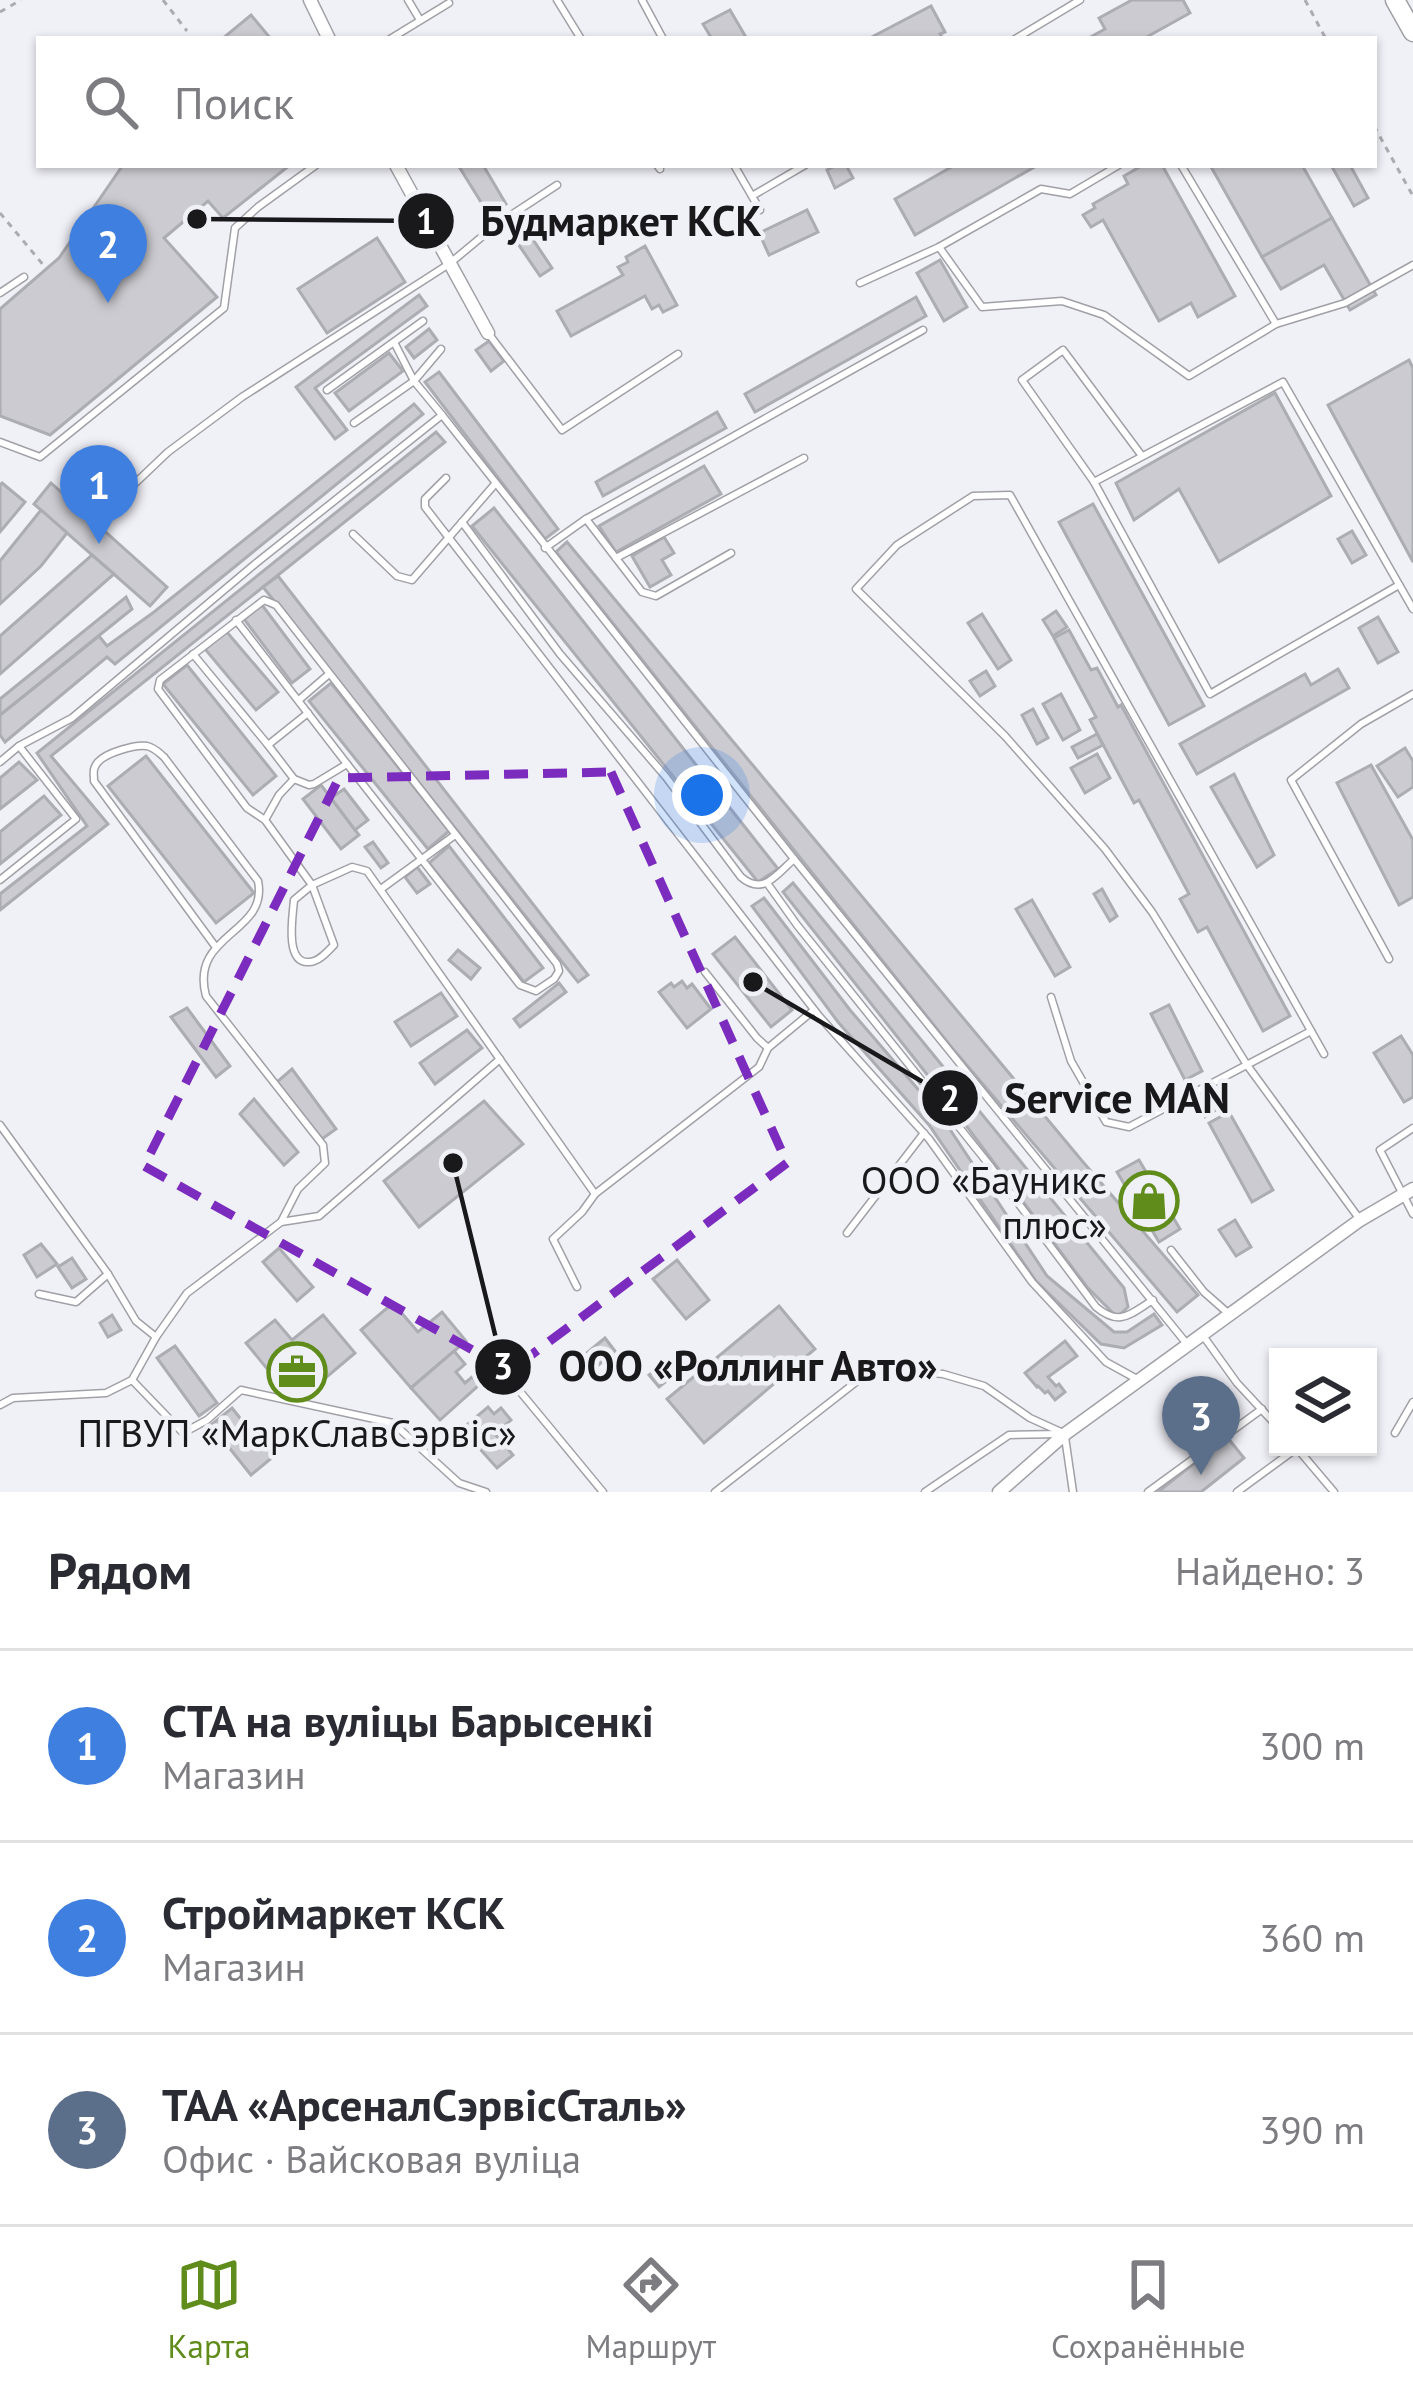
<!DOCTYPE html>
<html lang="ru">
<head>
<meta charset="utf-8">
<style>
	:root { --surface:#fff; --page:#f7f7f7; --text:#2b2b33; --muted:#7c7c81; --line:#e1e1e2; --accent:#608c1c }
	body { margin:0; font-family:"PT Sans",sans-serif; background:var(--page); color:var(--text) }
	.controls { position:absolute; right:36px; bottom:36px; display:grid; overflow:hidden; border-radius:0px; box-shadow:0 3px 9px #0004 }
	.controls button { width:108px; height:108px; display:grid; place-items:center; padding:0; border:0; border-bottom:3px solid var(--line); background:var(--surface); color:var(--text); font:60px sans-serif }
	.you { position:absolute; left:702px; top:795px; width:42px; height:42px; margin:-30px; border:9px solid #fff; border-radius:50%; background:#1a73e8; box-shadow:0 0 0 18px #1a73e833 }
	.badge { display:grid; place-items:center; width:78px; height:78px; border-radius:50%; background:var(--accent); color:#fff; font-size:39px; font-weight:700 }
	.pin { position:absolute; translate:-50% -99px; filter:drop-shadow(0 3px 6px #0008) }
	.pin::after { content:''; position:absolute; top:63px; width:42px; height:36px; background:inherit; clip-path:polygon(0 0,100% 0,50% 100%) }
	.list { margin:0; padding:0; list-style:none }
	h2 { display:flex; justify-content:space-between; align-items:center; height:156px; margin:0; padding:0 48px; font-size:51px }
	h2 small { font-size:39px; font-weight:400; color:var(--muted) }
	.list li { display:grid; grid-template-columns:78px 1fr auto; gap:36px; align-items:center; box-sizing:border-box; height:192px; padding:0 48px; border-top:3px solid var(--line) }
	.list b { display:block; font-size:45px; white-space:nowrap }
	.list p { margin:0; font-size:39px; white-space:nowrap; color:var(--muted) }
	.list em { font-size:39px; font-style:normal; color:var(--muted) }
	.icon { flex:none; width:66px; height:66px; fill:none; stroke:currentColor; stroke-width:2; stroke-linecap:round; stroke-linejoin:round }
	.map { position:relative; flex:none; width:1413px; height:1492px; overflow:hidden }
	.search { position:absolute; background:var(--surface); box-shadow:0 3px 9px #0004; left:36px; right:36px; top:36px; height:132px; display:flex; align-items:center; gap:30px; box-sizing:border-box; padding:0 42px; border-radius:0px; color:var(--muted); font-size:45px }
	.sheet { height:732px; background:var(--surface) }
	nav { display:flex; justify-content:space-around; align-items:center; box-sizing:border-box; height:168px; border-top:3px solid var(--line); background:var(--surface); font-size:33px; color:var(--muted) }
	nav a { display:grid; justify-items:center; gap:6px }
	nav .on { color:var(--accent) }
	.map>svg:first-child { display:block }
	.building { fill:#cbcbd1; stroke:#acacb3; stroke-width:3 }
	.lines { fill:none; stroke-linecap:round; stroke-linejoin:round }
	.service-casing { stroke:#a0a0a6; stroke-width:9 }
	.minor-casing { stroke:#a0a0a6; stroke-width:15 }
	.primary-casing { stroke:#a0a0a6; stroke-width:21 }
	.path { stroke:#ababb1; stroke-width:3; stroke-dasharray:6 6; stroke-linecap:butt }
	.service { stroke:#fff; stroke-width:6 }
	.minor { stroke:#fff; stroke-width:12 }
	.primary { stroke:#fff; stroke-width:18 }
	.marked { fill:none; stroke:#7b2cbf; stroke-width:9; stroke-dasharray:24 15; stroke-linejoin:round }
	.labels { text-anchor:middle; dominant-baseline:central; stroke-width:9; stroke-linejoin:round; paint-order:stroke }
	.poi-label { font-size:39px; fill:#19191c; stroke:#f0f0f7; text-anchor:end }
	.leader { fill:none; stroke:#19191c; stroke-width:4.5 }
	.callout-dot { fill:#19191c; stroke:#f0f0f7; stroke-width:4.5 }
	.mark-label { font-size:36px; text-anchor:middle; font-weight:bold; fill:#fff }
	.callout-label { font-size:42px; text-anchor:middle; font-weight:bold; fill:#19191c; stroke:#f0f0f7; stroke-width:9; stroke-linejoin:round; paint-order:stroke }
</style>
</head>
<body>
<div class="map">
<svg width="1413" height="1492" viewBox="0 0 1413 1492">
	<rect width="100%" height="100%" fill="#f0f0f7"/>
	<!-- building -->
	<g class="building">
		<polygon points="1132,0 1183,0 1190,13 1143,39 1087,39 1105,29 1099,18"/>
		<polygon points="931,6 945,32 940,34 943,39 868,39"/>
		<polygon points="730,10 747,39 712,39 703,24"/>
		<polygon points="251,15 271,39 222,39"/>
		<polygon points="123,165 290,165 223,218 208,201 164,238 217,297 50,435 0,416 0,309 59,258"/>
		<polygon points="458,165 483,165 506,204 489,215"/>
		<polygon points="837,165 846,165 853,178 835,188 827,170"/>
		<polygon points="955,165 1038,165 915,235 895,199"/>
		<polygon points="1143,165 1162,165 1235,296 1198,317 1191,303 1159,321 1103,220 1091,227 1083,215 1095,208 1093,204 1128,184 1124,176"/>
		<polygon points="1210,165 1302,165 1332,218 1262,257"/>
		<polygon points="1331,165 1350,165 1368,198 1354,206"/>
		<polygon points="807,210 818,232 769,255 759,233"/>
		<polygon points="1332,218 1376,295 1350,310 1324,265 1281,289 1262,257"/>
		<polygon points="526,229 552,268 540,276 514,238"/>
		<polygon points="377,238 405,282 327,333 298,289"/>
		<polygon points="645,246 677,305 663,312 659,305 652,309 645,296 571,336 557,311 623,275 618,267 628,262 626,257"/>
		<polygon points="940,260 967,307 944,321 917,273"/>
		<polygon points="419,295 427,306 315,388 347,430 335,439 296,387"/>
		<polygon points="916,297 926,316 755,412 745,394"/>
		<polygon points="429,329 437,340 414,358 406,347"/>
		<polygon points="489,341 504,361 491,371 476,350"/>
		<polygon points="389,353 403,371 349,411 335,393"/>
		<polygon points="1409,360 1413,368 1413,562 1328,405"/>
		<polygon points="439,372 558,529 545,539 425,382"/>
		<polygon points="1275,393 1331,496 1219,562 1179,489 1134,520 1116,483"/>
		<polygon points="414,404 423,414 115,664 107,657 5,742 0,735 0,715 99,636 107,646 154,612"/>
		<polygon points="717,412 726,428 603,496 596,482"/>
		<polygon points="436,432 445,442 51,756 108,824 0,910 0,894 87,826 37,753"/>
		<polygon points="704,466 721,494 616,552 599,526"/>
		<polygon points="2,483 25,502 0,532 0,485"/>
		<polygon points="51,483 167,587 150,606 34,504"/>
		<polygon points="1093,504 1204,706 1169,725 1059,522"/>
		<polygon points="494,508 778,869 758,882 472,526"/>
		<polygon points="41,510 67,533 41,566 0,604 0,561"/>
		<polygon points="1352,531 1366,555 1352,563 1338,539"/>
		<polygon points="664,537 674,553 662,560 671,575 650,587 632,556"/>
		<polygon points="567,542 1083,1162 1198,1295 1177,1312 953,1049 556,552"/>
		<polygon points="92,555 114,574 0,674 0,636"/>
		<polygon points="278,576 588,975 578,982 263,587"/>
		<polygon points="126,597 132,609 0,715 0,699"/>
		<polygon points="262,605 310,669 292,683 244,619"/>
		<polygon points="1056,611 1067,627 1053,636 1043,620"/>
		<polygon points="982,614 1011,660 998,669 968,623"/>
		<polygon points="1378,617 1398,652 1378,663 1359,628"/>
		<polygon points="1069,630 1091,670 1097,668 1118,707 1121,705 1290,1016 1263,1031 1207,927 1198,932 1180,899 1189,894 1139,800 1134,803 1090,720 1096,717 1054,638"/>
		<polygon points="226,631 278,692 256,710 205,649"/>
		<polygon points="187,665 276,776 253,795 163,684"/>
		<polygon points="1338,669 1349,688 1197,774 1180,744 1305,674 1311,685"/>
		<polygon points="986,671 995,686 980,696 970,681"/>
		<polygon points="331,683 449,831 428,849 309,701"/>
		<polygon points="1061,694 1080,730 1063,740 1043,704"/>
		<polygon points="1033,709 1048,738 1037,744 1022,715"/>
		<polygon points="1097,734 1103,745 1078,758 1072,747"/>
		<polygon points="1405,748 1413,761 1413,787 1398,797 1377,766"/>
		<polygon points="1097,754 1110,778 1085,793 1071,768"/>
		<polygon points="146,756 254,893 216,923 108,786"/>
		<polygon points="19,762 37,780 0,809 0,778"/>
		<polygon points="1371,765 1413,840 1413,897 1399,905 1337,783"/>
		<polygon points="1234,774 1274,855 1257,867 1211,787"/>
		<polygon points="321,785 359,835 341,849 303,799"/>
		<polygon points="344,789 368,820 355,830 331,798"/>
		<polygon points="44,796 61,815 0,864 0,832"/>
		<polygon points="373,842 388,863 381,868 365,847"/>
		<polygon points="449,846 543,968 524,982 429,863"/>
		<polygon points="417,867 430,884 417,893 405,877"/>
		<polygon points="793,883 1124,1288 1128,1307 1117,1317 1087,1287 944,1096 783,892"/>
		<polygon points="1102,889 1117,916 1110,921 1094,894"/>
		<polygon points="764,898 850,1010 941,1116 1047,1276 1114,1332 1127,1332 1154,1314 1162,1325 1124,1348 1101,1344 1036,1281 929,1125 838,1022 752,906"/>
		<polygon points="1032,900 1070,967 1055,976 1016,909"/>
		<polygon points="735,937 792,1010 771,1027 713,954"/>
		<polygon points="458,950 480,968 471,979 449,960"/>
		<polygon points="682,981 687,988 692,984 711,1009 687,1028 659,992 671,983 674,987"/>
		<polygon points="559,983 566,992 520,1027 514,1019"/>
		<polygon points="441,993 457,1016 411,1046 395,1022"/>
		<polygon points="1169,1005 1202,1071 1185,1080 1151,1014"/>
		<polygon points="187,1008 230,1066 216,1077 171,1017"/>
		<polygon points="467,1030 482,1048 435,1084 420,1063"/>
		<polygon points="1401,1036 1413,1055 1413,1097 1404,1102 1374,1053"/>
		<polygon points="292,1069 336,1129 322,1139 277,1082"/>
		<polygon points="1216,1091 1225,1104 1205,1117 1197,1104"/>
		<polygon points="254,1099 298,1152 284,1165 240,1114"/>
		<polygon points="484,1101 523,1144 419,1227 384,1181"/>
		<polygon points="1229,1112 1273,1190 1252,1202 1209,1123"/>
		<polygon points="1139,1160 1180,1229 1159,1242 1117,1172"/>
		<polygon points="1235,1220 1251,1247 1236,1256 1219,1230"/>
		<polygon points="41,1244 57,1264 37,1277 24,1255"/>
		<polygon points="279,1248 313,1287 297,1301 263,1262"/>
		<polygon points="72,1258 86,1279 72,1288 58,1267"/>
		<polygon points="677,1260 709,1300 686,1319 653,1279"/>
		<polygon points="393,1303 418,1332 442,1312 466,1341 411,1388 361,1330"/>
		<polygon points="779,1306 815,1349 704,1443 667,1399"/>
		<polygon points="112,1315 121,1330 108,1337 100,1323"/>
		<polygon points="323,1315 355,1353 309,1392 303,1388 296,1394 287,1393 246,1343 275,1320 292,1340"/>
		<polygon points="605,1338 615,1351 588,1374 577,1361"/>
		<polygon points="1065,1341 1077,1356 1048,1377 1056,1386 1059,1384 1065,1392 1055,1400 1048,1391 1045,1393 1038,1386 1037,1387 1025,1373"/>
		<polygon points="175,1346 217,1403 199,1416 157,1358"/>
		<polygon points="454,1351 465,1364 456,1372 465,1383 472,1377 479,1385 440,1420 411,1388"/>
		<polygon points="663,1364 673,1376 659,1387 649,1375"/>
		<polygon points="488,1407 494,1414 501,1408 511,1420 495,1434 513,1455 497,1468 462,1429"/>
		<polygon points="232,1408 252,1433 261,1427 274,1443 267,1448 274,1456 251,1475 211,1425"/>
		<polygon points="1227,1437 1244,1458 1201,1492 1158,1492"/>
	</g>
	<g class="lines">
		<defs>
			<g id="service">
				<polyline points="408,0 420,20"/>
				<polyline points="557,0 581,39"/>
				<polyline points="642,0 663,39"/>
				<polyline points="390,39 449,3"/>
				<polyline points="1015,39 1080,0"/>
				<polyline points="657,165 660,169"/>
				<polyline points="734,165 760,210"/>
				<polyline points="1181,165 1276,324"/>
				<polyline points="752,196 805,165"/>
				<polyline points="939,247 982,307 1062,301 1104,315 1189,376 1276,324 1345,303 1413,265"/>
				<polyline points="860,283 939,247 1041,189 1070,194 1119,165"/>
				<polyline points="0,293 24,277"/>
				<polyline points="488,333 562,430 678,354"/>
				<polyline points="395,344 414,381 442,415"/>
				<polyline points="327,390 423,321"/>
				<polyline points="354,423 414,381 441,349"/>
				<polyline points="0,442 40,457 224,308 235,228 258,207 316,165"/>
				<polyline points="1142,456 1063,350 1022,380 1094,482 1210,694 1399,585"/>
				<polyline points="446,478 425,499 425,507 819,1016 929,1139 1032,1282 1106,1362 1135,1378"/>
				<polyline points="1094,482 1283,382 1413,609"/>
				<polyline points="106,511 168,452 242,397 449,264 496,225 557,185"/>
				<polyline points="586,519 642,592 656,596 731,553"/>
				<path d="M462,522L560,654L666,777L741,877C763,896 776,875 794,859"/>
				<polyline points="353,534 397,576 412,580 495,484"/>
				<polyline points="545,548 586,519 923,330"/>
				<polyline points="616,558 804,458"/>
				<polyline points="236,620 347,764"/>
				<polyline points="193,654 268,745 308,713"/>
				<polyline points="300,699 329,674"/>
				<polyline points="268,745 294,779"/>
				<polyline points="0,762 19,746 72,718 255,564 442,415 794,859 1187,1344"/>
				<polyline points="265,820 279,795 294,779 309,785 314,784 347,764 520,985 536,991 554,979 559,971 557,964 276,605 264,600 160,680 158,689 247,808 265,820 312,885 352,867 367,871 595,1194"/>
				<polyline points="0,880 76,819 19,746"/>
				<path d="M767,883L797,925L991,1167L1096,1307C1120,1327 1130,1314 1153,1300"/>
				<path d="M312,885L334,945C328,951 319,962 309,962C284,964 293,914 294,900Z"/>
				<polyline points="381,889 455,835"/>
				<path d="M215,946L94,781C94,773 92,769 98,762C106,753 135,744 147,746C155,748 158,752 164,757L258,881C269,934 189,933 206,996L323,1145L325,1163L298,1189L281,1222"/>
				<polyline points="1389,959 1291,780 1361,724 1413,694"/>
				<polyline points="705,972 757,1038 768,1048 814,1010"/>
				<polyline points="1051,997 1071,1061 1106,1122 1129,1127 1311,1031"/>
				<polyline points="1324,1054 1010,495 973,496 897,545 856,589 1005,736 1105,849 1152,912 1247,1065 1358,1217"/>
				<polyline points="0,1125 108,1274"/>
				<polyline points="1413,1128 1380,1150 1413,1214"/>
				<polyline points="847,1233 924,1133"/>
				<polyline points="1171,1250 1204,1292 1229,1314"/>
				<polyline points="577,1287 553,1239 582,1212 595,1194 759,1067 768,1048"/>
				<polyline points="39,1294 76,1302 108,1274 136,1321 156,1337"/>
				<polyline points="1204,1337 1237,1383 1278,1427"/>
				<polyline points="494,1360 603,1492"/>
				<polyline points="132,1380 183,1433 207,1420 241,1390 393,1423 459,1483 486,1492"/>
				<polyline points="0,1405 13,1398 106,1393 132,1380 156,1337 187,1293 281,1222 319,1216 500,1059"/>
				<polyline points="1395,1433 1413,1402"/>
				<polyline points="1065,1437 1073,1492"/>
				<polyline points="1296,1447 1334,1492"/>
				<polyline points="715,1492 874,1368 943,1374 984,1386 1030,1418 1061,1432"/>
				<polyline points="925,1492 1009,1435 1061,1434"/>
				<polyline points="1148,1492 1262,1409"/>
				<polyline points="1237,1492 1297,1448"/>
			</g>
			<g id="minor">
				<polyline points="310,0 329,39"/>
				<polyline points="396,165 488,333"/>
				<polyline points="999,1492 1065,1434 1360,1220 1413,1189"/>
			</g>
			<polyline id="primary" points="1395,0 1413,32"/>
		</defs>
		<!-- service casing -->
		<use href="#service" class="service-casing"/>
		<!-- minor casing -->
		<use href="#minor" class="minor-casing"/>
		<!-- primary casing -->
		<use href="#primary" class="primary-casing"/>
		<!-- path -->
		<g class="path">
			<polyline points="163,0 187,31"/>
			<polyline points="1305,0 1326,39"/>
			<polyline points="0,12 21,0"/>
			<polyline points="1374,126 1413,196"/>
			<polyline points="0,213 45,267"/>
		</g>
		<!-- service -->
		<use href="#service" class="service"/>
		<!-- minor -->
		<use href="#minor" class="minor"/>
		<!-- primary -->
		<use href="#primary" class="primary"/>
	</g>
	<!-- marked area -->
	<path class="marked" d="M611,772L787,1163L510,1371L144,1166L339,778Z"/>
	<!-- icons -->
	<defs>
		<symbol id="shop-ring" viewBox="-11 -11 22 22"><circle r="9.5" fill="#f0f0f7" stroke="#608c1c" stroke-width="1.5"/><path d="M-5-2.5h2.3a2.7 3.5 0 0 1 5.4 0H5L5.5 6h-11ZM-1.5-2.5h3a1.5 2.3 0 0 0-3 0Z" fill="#608c1c"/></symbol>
		<symbol id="office-ring" viewBox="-11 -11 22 22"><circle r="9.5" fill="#f0f0f7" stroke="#608c1c" stroke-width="1.5"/><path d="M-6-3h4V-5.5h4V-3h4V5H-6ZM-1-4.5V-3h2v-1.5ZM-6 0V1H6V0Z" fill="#608c1c"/></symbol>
	</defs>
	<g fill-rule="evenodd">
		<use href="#shop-ring" x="1116" y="1168" width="66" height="66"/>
		<use href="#office-ring" x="264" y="1339" width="66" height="66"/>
	</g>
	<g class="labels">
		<!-- poi labels -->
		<g class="poi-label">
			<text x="1107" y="1179">ООО «Бауникс<tspan x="1107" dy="45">плюс»</tspan></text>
			<text x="297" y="1432" text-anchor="middle">ПГВУП «МаркСлавСэрвіс»</text>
		</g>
	</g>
	<!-- callouts -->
	<path class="leader" d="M197 219L426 221M753 982L950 1098M453 1163L503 1367"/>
	<g class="callout-dot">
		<circle cx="197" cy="219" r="12"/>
		<circle cx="753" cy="982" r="12"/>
		<circle cx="453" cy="1163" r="12"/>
		<circle cx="426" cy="221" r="30"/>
		<circle cx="950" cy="1098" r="30"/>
		<circle cx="503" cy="1367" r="30"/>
	</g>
	<g class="mark-label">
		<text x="426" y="234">1</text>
		<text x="950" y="1111">2</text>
		<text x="503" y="1379">3</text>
	</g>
	<g class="callout-label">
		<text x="621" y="236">Будмаркет КСК</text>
		<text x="1117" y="1113">Service MAN</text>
		<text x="748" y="1381">ООО «Роллинг Авто»</text>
	</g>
</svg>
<div class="controls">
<button><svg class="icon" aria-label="layers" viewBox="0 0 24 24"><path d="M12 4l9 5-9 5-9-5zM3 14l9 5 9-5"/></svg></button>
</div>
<div class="you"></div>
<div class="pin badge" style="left:99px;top:544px;background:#3f7fe0">1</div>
<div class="pin badge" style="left:108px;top:303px;background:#3f7fe0">2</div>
<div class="pin badge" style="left:1201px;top:1475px;background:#5c6f8a">3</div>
<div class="search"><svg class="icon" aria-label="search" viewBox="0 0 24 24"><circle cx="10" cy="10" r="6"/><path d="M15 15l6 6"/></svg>Поиск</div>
</div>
<section class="sheet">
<h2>Рядом<small>Найдено: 3</small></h2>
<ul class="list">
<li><span class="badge" style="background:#3f7fe0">1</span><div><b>СТА на вуліцы Барысенкі</b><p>Магазин</p></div><em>300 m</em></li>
<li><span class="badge" style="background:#3f7fe0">2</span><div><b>Строймаркет КСК</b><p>Магазин</p></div><em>360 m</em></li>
<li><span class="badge" style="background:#5c6f8a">3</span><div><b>ТАА «АрсеналСэрвісСталь»</b><p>Офис · Вайсковая вуліца</p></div><em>390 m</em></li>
</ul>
</section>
<nav>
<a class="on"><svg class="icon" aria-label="map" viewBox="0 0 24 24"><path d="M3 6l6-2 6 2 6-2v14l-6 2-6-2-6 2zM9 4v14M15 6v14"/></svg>Карта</a>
<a><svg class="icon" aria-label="directions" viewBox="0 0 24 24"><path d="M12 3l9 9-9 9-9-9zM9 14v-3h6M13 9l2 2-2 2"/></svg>Маршрут</a>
<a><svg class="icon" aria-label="saved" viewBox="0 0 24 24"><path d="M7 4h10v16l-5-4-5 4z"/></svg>Сохранённые</a>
</nav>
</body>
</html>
